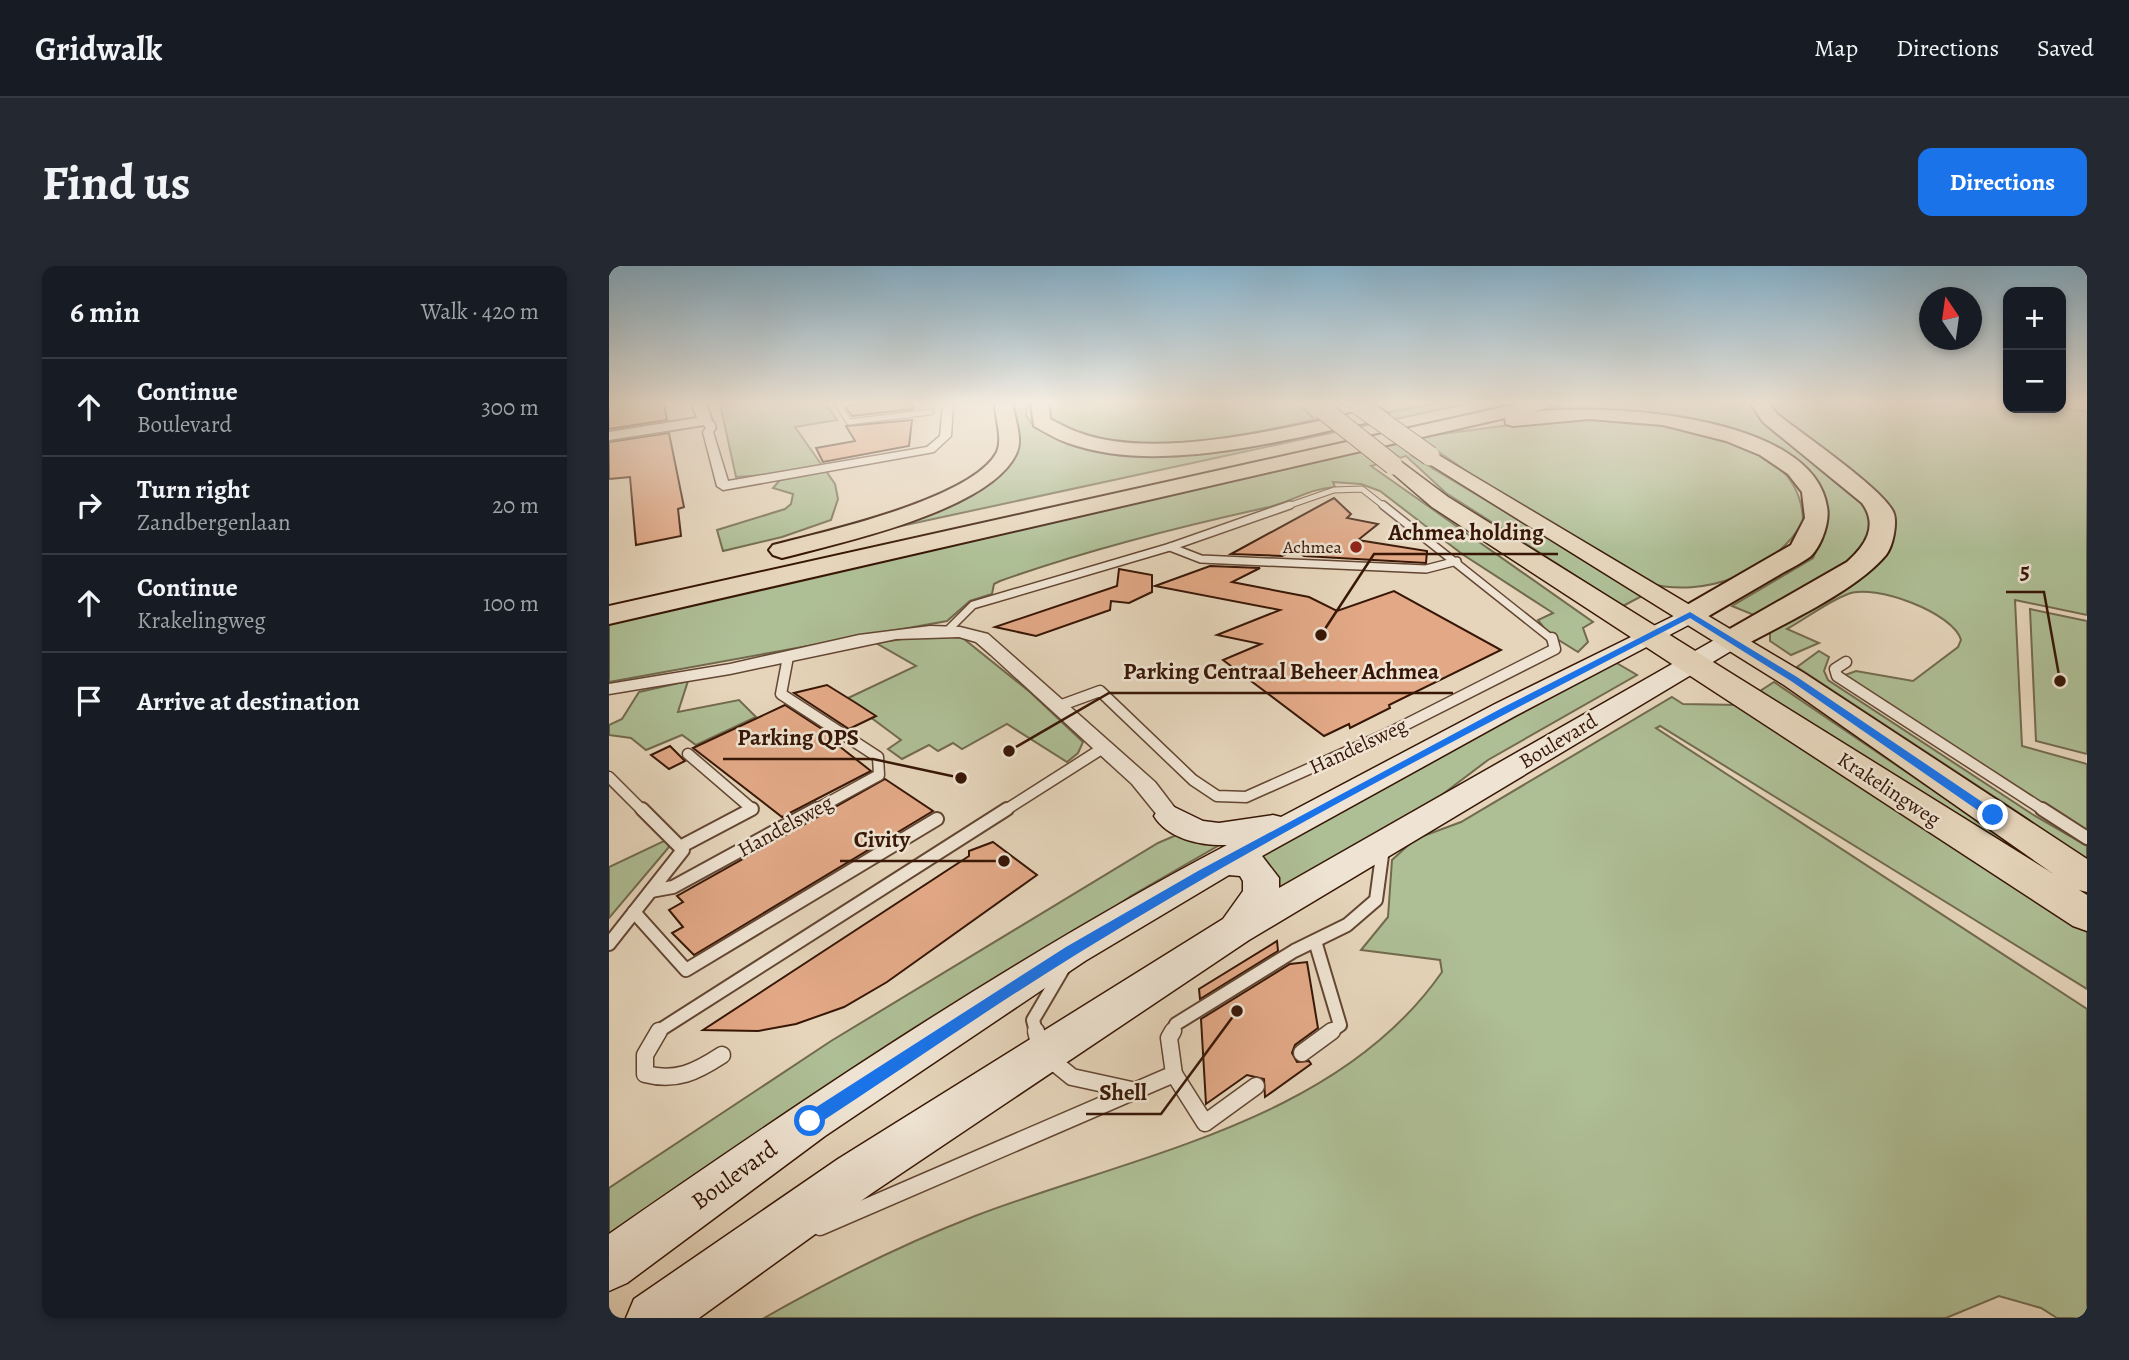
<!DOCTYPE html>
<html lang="en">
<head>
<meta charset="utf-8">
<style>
	:root { --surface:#171b24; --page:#242831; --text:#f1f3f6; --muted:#9ea1a6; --line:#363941; --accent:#1a73e8 }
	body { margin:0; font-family:Alegreya,serif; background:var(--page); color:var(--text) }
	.controls { position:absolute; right:21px; top:21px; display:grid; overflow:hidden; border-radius:14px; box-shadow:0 4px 10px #0003 }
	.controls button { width:63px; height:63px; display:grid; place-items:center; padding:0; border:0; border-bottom:2px solid var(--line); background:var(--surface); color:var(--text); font:35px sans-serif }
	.compass { position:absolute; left:1310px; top:21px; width:63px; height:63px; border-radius:50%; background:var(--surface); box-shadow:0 4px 10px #0003; rotate:347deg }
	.stop { position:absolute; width:21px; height:21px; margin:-16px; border:5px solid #1a73e8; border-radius:50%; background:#fff }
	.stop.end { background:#1a73e8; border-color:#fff; box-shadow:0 2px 7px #0008 }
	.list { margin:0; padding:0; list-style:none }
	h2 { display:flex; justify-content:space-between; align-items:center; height:91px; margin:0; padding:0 28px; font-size:30px }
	h2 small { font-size:23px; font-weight:400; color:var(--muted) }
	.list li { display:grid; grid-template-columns:46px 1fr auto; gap:21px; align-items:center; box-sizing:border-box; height:98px; padding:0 28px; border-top:2px solid var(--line) }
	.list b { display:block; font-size:26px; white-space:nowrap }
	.list p { margin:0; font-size:23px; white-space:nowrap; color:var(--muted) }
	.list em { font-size:23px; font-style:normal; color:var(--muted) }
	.icon { flex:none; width:38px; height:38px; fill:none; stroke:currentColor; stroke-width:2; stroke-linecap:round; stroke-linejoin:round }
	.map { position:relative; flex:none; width:1478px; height:1052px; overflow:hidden; border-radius:14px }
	header { display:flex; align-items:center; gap:42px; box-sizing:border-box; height:98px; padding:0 35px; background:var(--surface); border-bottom:2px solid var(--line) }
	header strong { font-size:33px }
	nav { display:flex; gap:38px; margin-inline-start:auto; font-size:24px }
	.intro { display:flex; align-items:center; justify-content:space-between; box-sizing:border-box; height:168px; padding:0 42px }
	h1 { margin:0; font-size:49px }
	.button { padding:18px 32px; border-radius:14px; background:var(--accent); color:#fff; font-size:24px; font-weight:700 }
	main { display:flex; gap:42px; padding:0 42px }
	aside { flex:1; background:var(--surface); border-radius:14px; box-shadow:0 4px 10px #0003 }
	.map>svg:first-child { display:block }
	.green { fill:#aebe95; stroke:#726a4e; stroke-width:2 }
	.building { fill:#e3a987; stroke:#371606; stroke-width:2 }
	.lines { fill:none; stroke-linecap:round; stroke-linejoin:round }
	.service-far4-casing { stroke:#634633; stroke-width:7 }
	.service-far3-casing { stroke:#634633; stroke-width:10 }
	.service-far2-casing { stroke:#634633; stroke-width:13 }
	.service-far1-casing { stroke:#634633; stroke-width:16 }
	.service-casing { stroke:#634633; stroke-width:19 }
	.minor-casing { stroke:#634633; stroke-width:3 }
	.tertiary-casing { stroke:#634633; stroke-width:4 }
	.secondary-casing { stroke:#371606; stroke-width:3 }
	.primary-casing { stroke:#371606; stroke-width:3 }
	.motorway-casing { stroke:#371606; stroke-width:4 }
	.service-far4 { stroke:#efe4d3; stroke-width:5 }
	.service-far3 { stroke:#efe4d3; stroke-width:7 }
	.service-far2 { stroke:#efe4d3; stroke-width:10 }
	.service-far1 { stroke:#efe4d3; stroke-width:12 }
	.service { stroke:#efe4d3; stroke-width:16 }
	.minor { fill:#efe4d3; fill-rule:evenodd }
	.tertiary { fill:#efe4d3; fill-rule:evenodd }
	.secondary { fill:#efe4d3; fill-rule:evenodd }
	.primary { fill:#e6d5bb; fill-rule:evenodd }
	.motorway { fill:#e6d5bb; fill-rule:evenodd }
	.primary-bridge-casing { stroke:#371606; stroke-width:21; stroke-linecap:butt }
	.primary-bridge { stroke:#e6d5bb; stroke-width:19 }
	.route { fill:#1a73e8 }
	.poi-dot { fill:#8f2418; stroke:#efe4d3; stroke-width:2.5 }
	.labels { text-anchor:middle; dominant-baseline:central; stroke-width:5; stroke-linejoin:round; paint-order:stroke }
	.far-poi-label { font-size:18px; fill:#371606; stroke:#efe4d3; text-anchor:end }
	.street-label { font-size:21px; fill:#371606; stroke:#efe4d3 }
	.near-street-label { font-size:24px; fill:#371606; stroke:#efe4d3 }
	.leader { fill:none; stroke:#371606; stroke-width:2.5 }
	.callout-dot { fill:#371606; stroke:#efe4d3; stroke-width:2.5 }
	.callout-label { font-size:23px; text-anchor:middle; font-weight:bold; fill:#371606; stroke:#efe4d3; stroke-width:5; stroke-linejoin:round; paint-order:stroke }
</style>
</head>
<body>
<header>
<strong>Gridwalk</strong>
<nav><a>Map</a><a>Directions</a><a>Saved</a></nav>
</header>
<div class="intro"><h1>Find us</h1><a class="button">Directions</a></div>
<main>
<aside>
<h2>6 min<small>Walk · 420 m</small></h2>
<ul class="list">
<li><svg class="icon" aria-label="ahead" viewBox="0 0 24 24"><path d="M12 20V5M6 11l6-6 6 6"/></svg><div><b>Continue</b><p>Boulevard</p></div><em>300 m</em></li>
<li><svg class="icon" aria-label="right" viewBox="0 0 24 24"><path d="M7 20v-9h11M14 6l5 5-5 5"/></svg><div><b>Turn right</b><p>Zandbergenlaan</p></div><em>20 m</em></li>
<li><svg class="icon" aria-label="ahead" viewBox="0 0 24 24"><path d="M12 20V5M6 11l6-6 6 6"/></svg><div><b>Continue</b><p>Krakelingweg</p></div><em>100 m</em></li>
<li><svg class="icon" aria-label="arrive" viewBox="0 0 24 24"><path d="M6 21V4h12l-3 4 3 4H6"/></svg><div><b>Arrive at destination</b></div></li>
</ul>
</aside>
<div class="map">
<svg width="1478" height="1052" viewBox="0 0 1478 1052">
	<rect width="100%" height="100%" fill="#e6d5bb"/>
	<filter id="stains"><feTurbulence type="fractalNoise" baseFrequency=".00286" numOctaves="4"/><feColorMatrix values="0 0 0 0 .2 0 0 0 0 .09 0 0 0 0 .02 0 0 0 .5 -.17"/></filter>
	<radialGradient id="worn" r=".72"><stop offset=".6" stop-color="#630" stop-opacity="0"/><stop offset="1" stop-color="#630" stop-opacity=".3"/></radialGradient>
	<!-- green -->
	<g class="green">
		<polygon points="111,138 217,138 228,154 186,161 226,218 229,233 222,254 173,271 114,285 108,264 176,243 182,238 184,228 164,222 171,214 208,207 204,200 158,209 127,211"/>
		<polygon points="392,138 419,138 417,149 422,157 434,165 508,183 659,169 823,138 856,138 195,281 343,231 395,186"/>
		<path d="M434,138H690L706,154C639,167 567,186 499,176C480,173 461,164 443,158Z"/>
		<polygon points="960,138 1143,138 1152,150 1257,237 1264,264 1251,288 1152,352 1123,340 1204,292 1213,271 1195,210 1079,155 907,150"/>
		<path d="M1158,138H1399V142L1452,141L1478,146V349L1406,334L1413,480L1478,498V566L1238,412L1236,409L1247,405L1304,415L1349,381L1352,374C1345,347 1265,317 1239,328C1218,336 1198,352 1178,363L1210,377L1182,389L1161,375V361L1272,294L1283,277L1285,258Z"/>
		<path d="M954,152C1024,154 1193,156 1194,256C1165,306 1094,333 1039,317L889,227L827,184L803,190L1035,329L1014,340L837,227L797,190L762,200L984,356L974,362L979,376L969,386L940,368L929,354L944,347L853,288L771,225L752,218L724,216L726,221C699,223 684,235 660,241C569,261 478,284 391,315L385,318L383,328L361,335L338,355L0,416V356L810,171Z"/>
		<polygon points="1421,343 1478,355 1478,488 1427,475"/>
		<polygon points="345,365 421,426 474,476 469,487 458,496 398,458 353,483 344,477 329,485 320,479 293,493 279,483 292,474 237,433 307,400 267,377"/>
		<polygon points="1210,385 1220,391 1215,405 1219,414 1423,548 1478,580 1478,602 1416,551 1188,401"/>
		<polygon points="1006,396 1028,409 879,494 826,534 672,622 645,594"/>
		<polygon points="79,415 69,446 130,434 147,451 87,479 73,469 37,484 22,472 0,469 0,459 13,453 30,426"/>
		<polygon points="1165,416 1340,535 1431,586 1468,623 1145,429"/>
		<path d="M1063,431L1074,438L1131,439L1478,658V723L1051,460L1047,462L1478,743V1052H1448L1432,1042L1390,1030L1337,1052H155C222,1014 294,978 366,950C525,889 729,856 833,706L831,694L752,684L779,651L783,594L806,573L852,556Z"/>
		<polygon points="572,567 619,574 522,630 0,970 0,922 222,775 549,577"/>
		<polygon points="57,574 60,581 0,652 0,601"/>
	</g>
	<!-- building -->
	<g class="building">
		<polygon points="0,138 55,138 58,154 0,163"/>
		<polygon points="241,138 305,138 304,143 243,150 237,142"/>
		<polygon points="303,154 300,180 214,196 207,182 246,175 237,160"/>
		<polygon points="60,167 75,241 69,243 72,270 27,279 21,211 0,213 0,176"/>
		<polygon points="725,232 742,248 738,252 769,258 749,274 818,285 817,297 695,290 686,284 673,290 622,288"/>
		<polygon points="601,300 651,302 623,316 700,331 728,345 785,325 892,384 780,439 781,442 741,462 740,458 715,470 614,394 652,378 608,369 671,344 546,320"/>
		<polygon points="510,303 543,309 543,326 520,337 502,335 501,344 427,370 386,361 508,320"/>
		<polygon points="218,419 247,437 267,450 240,463 185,427"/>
		<polygon points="176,439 225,471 221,473 262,505 173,551 84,482"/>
		<polygon points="61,480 76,495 60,503 42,489"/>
		<polygon points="276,513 324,545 85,689 63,667 74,661 60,644 74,636 68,630"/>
		<polygon points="384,576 428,609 278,716 235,741 187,758 149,765 94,764 360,590 360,585"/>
		<polygon points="668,675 669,685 591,733 590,723"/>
		<polygon points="698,696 709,762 686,779 683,787 688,796 700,795 702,798 656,831 655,813 638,809 597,838 592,753 681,698"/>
	</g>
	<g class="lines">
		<defs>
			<g id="service-far4">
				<polyline points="229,138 240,156 322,146"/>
				<polyline points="676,241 725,224 753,223 776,241"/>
			</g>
			<g id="service-far3">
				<polyline points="774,239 944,374"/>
				<polyline points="561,281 592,293 817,303 848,295"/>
				<polyline points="340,363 364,339 561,281 681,239"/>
			</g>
			<g id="service-far2">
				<polyline points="179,391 172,428 269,491 270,509 204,545"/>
				<polyline points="1237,396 1226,403 1228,410 1436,545"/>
				<polyline points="450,440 491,425 584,514 608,530 637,531 778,468 946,383 943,372"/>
				<polyline points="79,488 143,543 139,545"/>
				<polyline points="0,511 34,545"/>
				<polyline points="395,545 494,482"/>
			</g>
			<g id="service-far1">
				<polyline points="1433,543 1478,572"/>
				<polyline points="71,581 143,543"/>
				<polyline points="42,625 64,621 207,543"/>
				<polyline points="25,646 77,704 328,553"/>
				<polyline points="706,675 731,759 721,766"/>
				<polyline points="0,678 74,584 33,543"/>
				<polyline points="48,766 398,543"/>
				<polyline points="427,766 424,754 454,703"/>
				<polyline points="563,766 567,758 685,685 738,659 767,634 774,582"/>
			</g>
			<g id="service">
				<path d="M50,765L36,789V808C67,816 87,806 113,789"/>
				<polyline points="427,765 431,782"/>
				<polyline points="693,787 723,765"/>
				<polyline points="442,794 463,811 527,825"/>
				<polyline points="565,808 596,857 647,820"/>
				<polyline points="211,961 565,808 560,772 564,765"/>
			</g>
			<g id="minor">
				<polygon points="334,138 344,138 342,170 325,186 114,224 108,220 94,166 97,162 91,155 96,152 105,156 107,162 104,166 119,215 318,181 331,170"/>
				<polygon points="321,360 351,361 379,368 546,516 572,550 569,555 553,555 523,518 382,389 367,376 350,371 287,373 121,408 0,428 0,418 121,398 250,369"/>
			</g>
			<polygon id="tertiary" points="83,138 97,138 103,155 101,158 0,174 0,166 88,152"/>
			<path id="secondary" d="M1081,342L1089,344L1093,349L1089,354L906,450L653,590L670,612V622L1114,369H1132L1136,374L1132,379L640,674L263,927L90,1052H17L25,1033L229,893L614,653L634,625V615L631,610L620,609L476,695L216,870L18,1017L0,1025V968C200,829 402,693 618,579C592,580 559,573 545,550L550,542L561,539L594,555L610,557L664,549L672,551L886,438Z"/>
			<polygon id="primary" points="821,184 1195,407 1478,593 1478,626 1470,624 1478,629 1478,665 1464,660 823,241 774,199 784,193 791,195 839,231 1443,607 1175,419 814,194 811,190 814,186"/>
			<g id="motorway">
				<path d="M386,138H404C405,152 414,172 408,186C384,244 231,277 173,292L164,289L160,284L164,279C214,266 364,233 388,186C394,172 386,152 386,138Z"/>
				<path d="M422,138H440L441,153C451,158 461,164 471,167C551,196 688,159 770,142L779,148L770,154C677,173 551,210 459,177C447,173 436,166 425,160Z"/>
				<path d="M908,138H941L938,142L923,146C995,137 1204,148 1218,241C1221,255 1213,279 1202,290C1193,297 1180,303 1170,309C1144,324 1117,340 1091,355L1081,358L1071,355L1066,349L1071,343L1182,279L1196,252L1193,226L1179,208L1151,189L1117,175L1054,159L980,153L904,160L897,158L896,152L0,358V340Z"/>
				<path d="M1142,138H1160L1168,148C1189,165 1279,226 1285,248C1288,258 1284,280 1277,289C1247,325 1176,357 1134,380L1123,383L1112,380L1108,374L1112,368L1238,296C1256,280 1270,260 1253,237L1154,156Z"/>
			</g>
		</defs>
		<!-- service-far4 casing -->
		<use href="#service-far4" class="service-far4-casing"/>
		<!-- service-far3 casing -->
		<use href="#service-far3" class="service-far3-casing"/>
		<!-- service-far2 casing -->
		<use href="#service-far2" class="service-far2-casing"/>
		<!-- service-far1 casing -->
		<use href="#service-far1" class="service-far1-casing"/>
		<!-- service casing -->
		<use href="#service" class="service-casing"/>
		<!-- minor casing -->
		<use href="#minor" class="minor-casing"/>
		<!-- tertiary casing -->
		<use href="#tertiary" class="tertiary-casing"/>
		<!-- secondary casing -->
		<use href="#secondary" class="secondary-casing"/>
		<!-- primary casing -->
		<use href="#primary" class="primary-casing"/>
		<!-- motorway casing -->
		<use href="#motorway" class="motorway-casing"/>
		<!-- service-far4 -->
		<use href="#service-far4" class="service-far4"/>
		<!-- service-far3 -->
		<use href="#service-far3" class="service-far3"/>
		<!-- service-far2 -->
		<use href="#service-far2" class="service-far2"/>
		<!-- service-far1 -->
		<use href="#service-far1" class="service-far1"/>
		<!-- service -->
		<use href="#service" class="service"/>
		<!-- minor -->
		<use href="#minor" class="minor"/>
		<!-- tertiary -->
		<use href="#tertiary" class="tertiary"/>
		<!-- secondary -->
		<use href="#secondary" class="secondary"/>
		<!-- primary -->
		<use href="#primary" class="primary"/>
		<!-- motorway -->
		<use href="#motorway" class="motorway"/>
		<defs>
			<g id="primary-bridge">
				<polyline points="748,138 821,190"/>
				<polyline points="713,143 784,199"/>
			</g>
		</defs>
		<!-- primary-bridge casing -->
		<use href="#primary-bridge" class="primary-bridge-casing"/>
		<!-- primary-bridge -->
		<use href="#primary-bridge" class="primary-bridge"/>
	</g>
	<!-- sky -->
	<linearGradient id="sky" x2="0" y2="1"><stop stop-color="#87b6d3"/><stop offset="0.48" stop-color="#f4ece0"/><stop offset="1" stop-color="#f4ece0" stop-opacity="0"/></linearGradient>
	<rect width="1478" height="285" fill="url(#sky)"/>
	<!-- route -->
	<path class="route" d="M1081,346L1188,411L1388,546V552H1380L1182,415L1081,352C875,459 665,566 468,688C379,743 293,803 206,860H195V849L457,681L589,605L893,442Z"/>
	<!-- markers -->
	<circle class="poi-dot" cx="747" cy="281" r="7"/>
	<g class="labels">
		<!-- far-poi labels -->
		<g class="far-poi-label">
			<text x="733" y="281">Achmea</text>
		</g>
		<!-- street labels -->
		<g class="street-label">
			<text transform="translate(949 475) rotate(-31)">Boulevard</text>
			<text transform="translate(749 480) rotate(-25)">Handelsweg</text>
			<text transform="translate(1280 523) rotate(33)">Krakelingweg</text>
			<text transform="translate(176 560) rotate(-29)">Handelsweg</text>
		</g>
		<!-- near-street labels -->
		<g class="near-street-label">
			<text transform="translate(125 909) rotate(-36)">Boulevard</text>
		</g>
	</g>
	<!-- callouts -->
	<path class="leader" d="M712 369L765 288H949M1451 415L1435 326H1397M400 485L500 427H844M352 512L264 493H114M395 595L316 595H231M628 745L552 848H477"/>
	<g class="callout-dot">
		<circle cx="712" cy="369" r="7"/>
		<circle cx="1451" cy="415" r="7"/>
		<circle cx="400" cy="485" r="7"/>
		<circle cx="352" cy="512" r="7"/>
		<circle cx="395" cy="595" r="7"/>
		<circle cx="628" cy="745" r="7"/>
	</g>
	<g class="callout-label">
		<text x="857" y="274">Achmea holding</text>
		<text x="1416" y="312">5</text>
		<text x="672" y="413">Parking Centraal Beheer Achmea</text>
		<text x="189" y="479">Parking QPS</text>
		<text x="273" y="581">Civity</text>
		<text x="514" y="834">Shell</text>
	</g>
	<rect width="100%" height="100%" filter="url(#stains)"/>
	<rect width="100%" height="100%" fill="url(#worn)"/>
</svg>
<div class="controls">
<button>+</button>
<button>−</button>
</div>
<svg class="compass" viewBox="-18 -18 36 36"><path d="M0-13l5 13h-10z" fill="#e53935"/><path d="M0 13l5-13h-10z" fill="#9ea1a6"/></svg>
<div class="stop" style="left:201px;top:855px"></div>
<div class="stop end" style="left:1384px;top:549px"></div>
</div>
</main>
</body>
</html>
